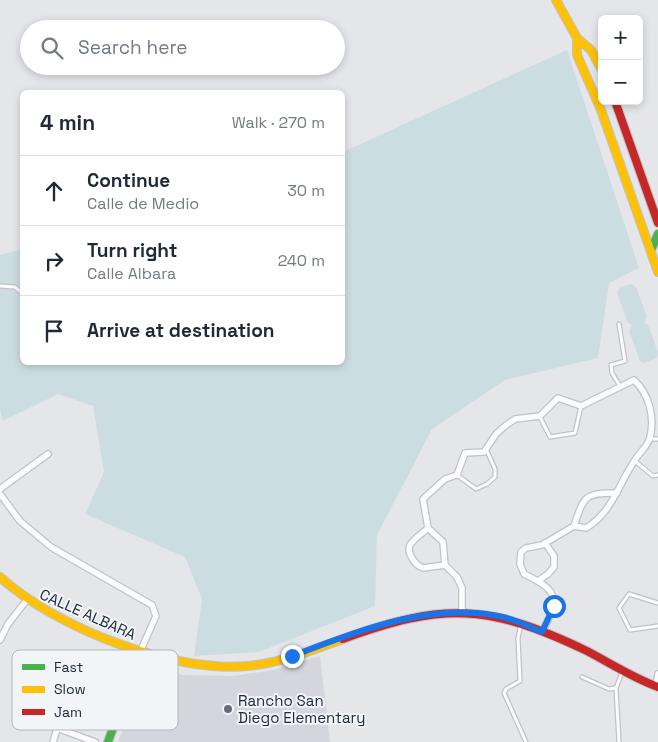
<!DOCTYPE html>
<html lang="en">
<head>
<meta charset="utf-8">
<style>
	:root { --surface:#fff; --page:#f2f2f3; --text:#1f2937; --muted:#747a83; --line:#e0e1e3 }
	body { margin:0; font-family:"Space Grotesk",sans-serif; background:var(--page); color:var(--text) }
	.controls { position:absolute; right:15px; top:15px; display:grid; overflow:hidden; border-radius:8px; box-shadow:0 2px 8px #0003 }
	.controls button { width:45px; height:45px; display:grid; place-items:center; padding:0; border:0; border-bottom:1px solid var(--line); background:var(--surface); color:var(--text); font:25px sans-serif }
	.stop { position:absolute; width:15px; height:15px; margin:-11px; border:4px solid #1a73e8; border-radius:50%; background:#fff }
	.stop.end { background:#1a73e8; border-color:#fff; box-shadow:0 1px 5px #0008 }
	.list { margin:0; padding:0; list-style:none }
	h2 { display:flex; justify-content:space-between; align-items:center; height:65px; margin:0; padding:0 20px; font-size:21px }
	h2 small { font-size:16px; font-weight:400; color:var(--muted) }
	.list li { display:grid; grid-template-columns:32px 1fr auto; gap:15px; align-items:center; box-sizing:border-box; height:70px; padding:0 20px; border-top:1px solid var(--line) }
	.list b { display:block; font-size:19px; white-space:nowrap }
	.list p { margin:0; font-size:16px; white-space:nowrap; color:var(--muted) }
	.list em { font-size:16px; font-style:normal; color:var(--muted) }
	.icon { flex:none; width:28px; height:28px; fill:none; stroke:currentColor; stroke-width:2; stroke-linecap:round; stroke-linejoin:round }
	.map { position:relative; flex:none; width:658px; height:742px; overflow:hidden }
	.search { position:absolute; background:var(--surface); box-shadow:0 2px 8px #0003; left:20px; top:20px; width:325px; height:55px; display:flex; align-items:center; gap:12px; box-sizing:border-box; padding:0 18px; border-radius:28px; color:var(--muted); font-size:19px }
	.panel { position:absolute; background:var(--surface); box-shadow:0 2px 8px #0003; left:20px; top:90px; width:325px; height:275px; border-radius:8px }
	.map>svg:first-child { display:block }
	.built { fill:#d3d7dd }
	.green { fill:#ccdde2 }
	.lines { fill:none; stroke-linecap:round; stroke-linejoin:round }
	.lane-casing { stroke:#c0c3c7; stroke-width:5.5 }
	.street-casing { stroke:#c0c3c7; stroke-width:8 }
	.fast-casing { stroke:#bfc2c6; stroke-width:10 }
	.slow-casing { stroke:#bfc2c6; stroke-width:10 }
	.jam-casing { stroke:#bfc2c6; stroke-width:10 }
	.lane { stroke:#fbfbfc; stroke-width:3 }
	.street { stroke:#fbfbfc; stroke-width:5.5 }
	.fast { stroke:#4caf50; stroke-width:8 }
	.slow { stroke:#ffc107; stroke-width:8 }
	.jam { stroke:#c62828; stroke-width:8 }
	.route { stroke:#1a73e8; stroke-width:6 }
	.poi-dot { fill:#656c79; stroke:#f1f5f8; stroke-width:2 }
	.labels { text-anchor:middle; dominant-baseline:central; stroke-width:4; stroke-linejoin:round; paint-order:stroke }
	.street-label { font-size:15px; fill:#212a3c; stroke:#f1f5f8 }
	.poi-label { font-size:15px; fill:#212a3c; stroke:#f1f5f8; text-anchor:start }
	.key { fill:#f1f5f8; stroke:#b3b8c0; stroke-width:1 }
	.key-label { font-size:14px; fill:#212a3c }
</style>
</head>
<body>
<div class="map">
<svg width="658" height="742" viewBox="0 0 658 742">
	<rect width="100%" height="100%" fill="#e4e6e9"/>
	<!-- built -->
	<polygon class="built" points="320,656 330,742 118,742 147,664 183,675 234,676 273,670"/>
	<!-- green -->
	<g class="green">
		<polygon points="567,50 639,268 609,283 598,358 505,380 432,429 377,535 375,606 259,652 194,656 202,599 185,557 85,514 104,472 93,406 58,394 3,421 0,410 0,255 22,249 22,362 342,362 343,152"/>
		<polygon points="632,284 636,287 647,317 644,322 648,325 658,352 657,358 644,363 640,361 629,331 632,325 628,323 617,293 620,287"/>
	</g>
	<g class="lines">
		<defs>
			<g id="lane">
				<polyline points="0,286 15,287 22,293"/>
				<polyline points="619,324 625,361 611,365 612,373 620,386"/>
				<polyline points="540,417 550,437 575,433 581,406"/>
				<polyline points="650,439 658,439"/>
				<polyline points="635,461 653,476 658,475"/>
				<polyline points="457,475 476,489 487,484 495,477 495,469 486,449"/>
				<polyline points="658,603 629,594 619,608 630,630 658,626"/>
				<polyline points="521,624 518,638 520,681 506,689 504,693 526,742"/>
				<polyline points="582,677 609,689 616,688"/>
				<polyline points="619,742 616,688 623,670"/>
			</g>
			<g id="street">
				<polyline points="0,489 48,454"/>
				<polyline points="0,494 20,521 51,547 152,605 156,616 140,652"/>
				<path d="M574,526C584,496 584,493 617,493"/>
				<path d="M428,528C423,533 413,539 410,545C406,553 416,566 423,568L445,565"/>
				<polyline points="538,581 548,574 554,567 554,556 545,543"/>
				<path d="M462,612V588L457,577L445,565L443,542L428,528L423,499L445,479L457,475L465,453L484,452L496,434L505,426L515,419L540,416L558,398L581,406L634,380C649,394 655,417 650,437C649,445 639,453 635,460C619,483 612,513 586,528L574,526L542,545L526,548L521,552L520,564L524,574C560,591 559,599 542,632"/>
				<polyline points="0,640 8,624 26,601"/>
				<polyline points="656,687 658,674"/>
				<polyline points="57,728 95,742"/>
				<polyline points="53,742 72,680"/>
			</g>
			<g id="fast">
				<polyline points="651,250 658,234"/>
				<polyline points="108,742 140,652"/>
			</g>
			<g id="slow">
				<polyline points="556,0 577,38 591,50 602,70"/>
				<polyline points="577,38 577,55 601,110 658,272"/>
				<path d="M0,577C56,628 173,673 248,666C281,663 312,650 343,639"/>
			</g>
			<g id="jam">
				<polyline points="615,101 658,223"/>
				<path d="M343,639C444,602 489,604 587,651C610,663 633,678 658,687"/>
			</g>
		</defs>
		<!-- lane casing -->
		<use href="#lane" class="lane-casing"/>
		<!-- street casing -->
		<use href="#street" class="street-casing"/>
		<!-- fast casing -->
		<use href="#fast" class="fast-casing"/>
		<!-- slow casing -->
		<use href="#slow" class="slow-casing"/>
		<!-- jam casing -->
		<use href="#jam" class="jam-casing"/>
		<!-- lane -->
		<use href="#lane" class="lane"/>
		<!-- street -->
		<use href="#street" class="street"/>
		<!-- fast -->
		<use href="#fast" class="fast"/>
		<!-- slow -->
		<use href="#slow" class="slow"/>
		<!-- jam -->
		<use href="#jam" class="jam"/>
	</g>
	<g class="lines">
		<!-- route -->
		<path class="route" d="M292,656C359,631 431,601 503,617C517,620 529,627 542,632L554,606"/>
	</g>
	<!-- markers -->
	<circle class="poi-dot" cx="228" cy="709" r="5"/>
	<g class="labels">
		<!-- street labels -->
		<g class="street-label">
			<text transform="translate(88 614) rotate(24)">CALLE ALBARA</text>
		</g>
		<!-- poi labels -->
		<g class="poi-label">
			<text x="238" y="700">Rancho San<tspan x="238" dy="17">Diego Elementary</tspan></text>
		</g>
	</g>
	<!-- legend -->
	<rect x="12" y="650" width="166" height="80" rx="8" class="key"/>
	<rect x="22" y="664" width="23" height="6" fill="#4caf50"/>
	<rect x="22" y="686" width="23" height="7" fill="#ffc107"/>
	<rect x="22" y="709" width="23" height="6" fill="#c62828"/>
	<g class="key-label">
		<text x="54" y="672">Fast</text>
		<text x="54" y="694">Slow</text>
		<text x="54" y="717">Jam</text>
	</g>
</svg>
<div class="controls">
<button>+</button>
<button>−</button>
</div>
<div class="stop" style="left:554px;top:606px"></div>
<div class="stop end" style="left:292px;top:656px"></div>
<div class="search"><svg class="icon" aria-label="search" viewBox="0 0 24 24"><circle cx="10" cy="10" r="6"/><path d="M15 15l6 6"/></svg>Search here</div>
<section class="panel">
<h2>4 min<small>Walk · 270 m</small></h2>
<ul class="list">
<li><svg class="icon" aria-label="ahead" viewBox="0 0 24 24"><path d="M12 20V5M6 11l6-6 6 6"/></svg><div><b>Continue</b><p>Calle de Medio</p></div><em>30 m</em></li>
<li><svg class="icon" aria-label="right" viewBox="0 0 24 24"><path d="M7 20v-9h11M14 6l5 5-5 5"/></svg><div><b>Turn right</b><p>Calle Albara</p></div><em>240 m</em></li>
<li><svg class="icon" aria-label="arrive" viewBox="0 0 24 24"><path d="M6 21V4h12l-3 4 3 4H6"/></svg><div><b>Arrive at destination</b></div></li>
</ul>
</section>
</div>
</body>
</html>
